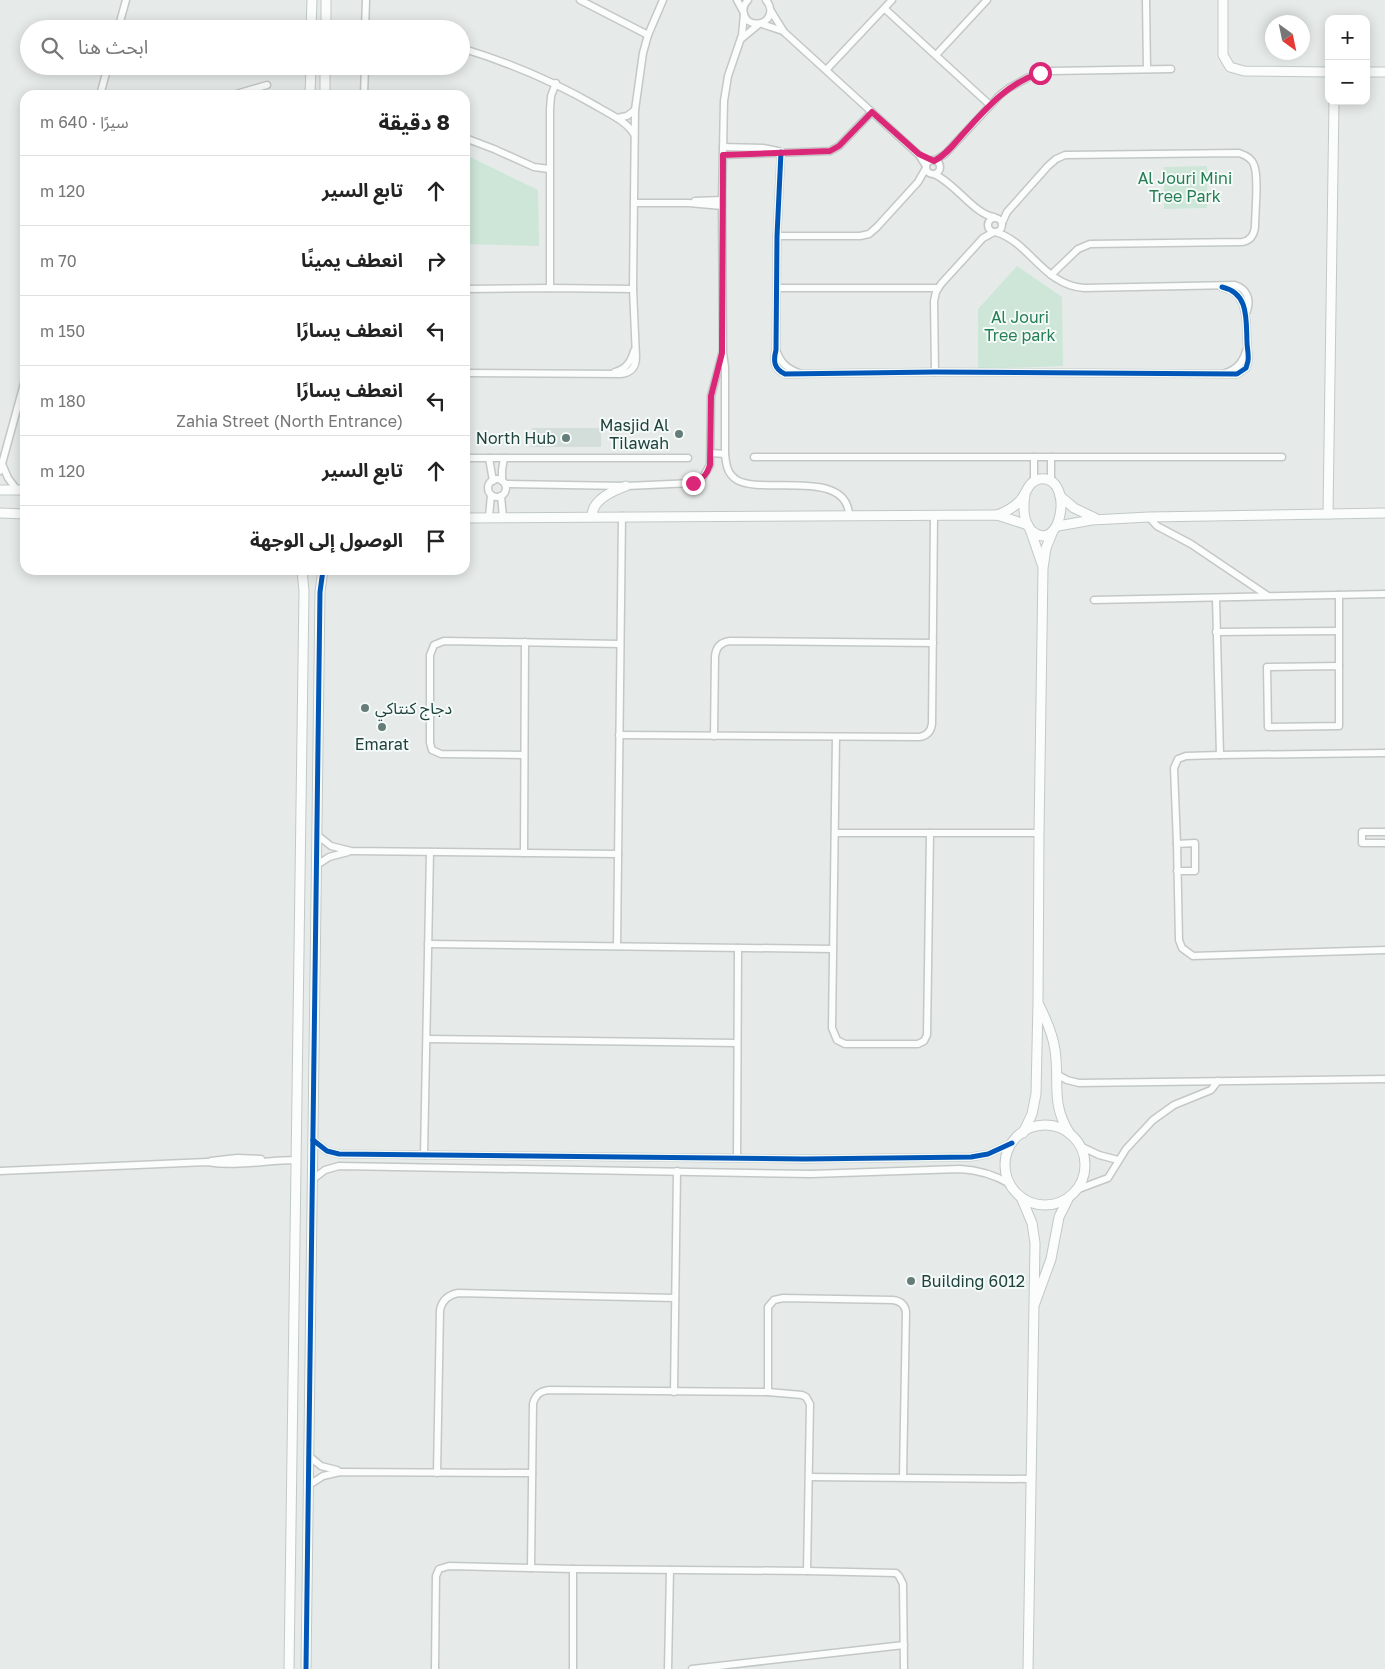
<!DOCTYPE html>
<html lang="ar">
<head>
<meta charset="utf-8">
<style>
	:root { --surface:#fff; --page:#f2f2f2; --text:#222; --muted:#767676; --line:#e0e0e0 }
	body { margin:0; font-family:"Golos Text","Noto Sans Arabic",sans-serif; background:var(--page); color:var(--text); direction:rtl }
	.controls { position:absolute; right:15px; top:15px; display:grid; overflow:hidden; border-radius:10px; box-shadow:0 2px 12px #0003 }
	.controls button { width:45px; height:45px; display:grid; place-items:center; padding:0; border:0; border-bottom:1px solid var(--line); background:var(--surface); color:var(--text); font:25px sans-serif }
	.compass { position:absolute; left:1265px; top:15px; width:45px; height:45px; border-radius:50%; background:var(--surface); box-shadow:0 2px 12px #0003; rotate:147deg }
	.stop { position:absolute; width:15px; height:15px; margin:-11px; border:4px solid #db2777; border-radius:50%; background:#fff }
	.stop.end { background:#db2777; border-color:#fff; box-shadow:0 1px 5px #0008 }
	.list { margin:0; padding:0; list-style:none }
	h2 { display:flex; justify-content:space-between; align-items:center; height:65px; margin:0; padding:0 20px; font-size:21px }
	h2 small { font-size:16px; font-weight:400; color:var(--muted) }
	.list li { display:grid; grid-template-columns:32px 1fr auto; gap:15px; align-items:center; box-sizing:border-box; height:70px; padding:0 20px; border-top:1px solid var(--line) }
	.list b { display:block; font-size:19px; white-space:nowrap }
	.list p { margin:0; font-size:16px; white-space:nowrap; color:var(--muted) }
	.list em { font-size:16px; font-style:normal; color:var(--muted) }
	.icon { flex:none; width:28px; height:28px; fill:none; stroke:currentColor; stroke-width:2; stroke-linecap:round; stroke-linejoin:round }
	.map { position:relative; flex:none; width:1385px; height:1669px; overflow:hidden; direction:ltr }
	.search { position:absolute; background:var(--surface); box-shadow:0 2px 12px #0003; left:20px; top:20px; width:450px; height:55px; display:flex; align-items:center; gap:12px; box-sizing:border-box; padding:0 18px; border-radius:28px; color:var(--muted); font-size:19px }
	.panel { position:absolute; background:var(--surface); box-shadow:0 2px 12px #0003; left:20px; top:90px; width:450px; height:485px; border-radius:15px; direction:rtl }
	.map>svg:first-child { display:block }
	.built { fill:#d3deda }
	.green { fill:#cde6d8 }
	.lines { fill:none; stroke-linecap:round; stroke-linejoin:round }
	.street-casing { stroke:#c3c8c7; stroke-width:9 }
	.secondary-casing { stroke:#c1c9c7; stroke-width:11 }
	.street { stroke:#fbfcfc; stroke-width:6 }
	.secondary { stroke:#fbfcfc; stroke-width:9 }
	.cycleway-casing { stroke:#f4faf8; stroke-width:8 }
	.cycleway { stroke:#0057b8; stroke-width:5 }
	.route { stroke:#db2777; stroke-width:6 }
	.poi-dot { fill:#657d7a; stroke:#f4faf8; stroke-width:2 }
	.labels { text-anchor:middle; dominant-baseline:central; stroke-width:4; stroke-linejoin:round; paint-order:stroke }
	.park-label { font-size:16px; fill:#257e53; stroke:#f4faf8 }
	.poi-label { font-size:16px; fill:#20423d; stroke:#f4faf8; text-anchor:end }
</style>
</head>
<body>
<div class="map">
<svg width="1385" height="1669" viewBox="0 0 1385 1669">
	<rect width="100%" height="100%" fill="#e6ebea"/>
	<!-- built -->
	<polygon class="built" points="532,428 601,428 601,447 531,447"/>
	<!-- green -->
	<g class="green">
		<polygon points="466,155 538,190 539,246 465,244"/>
		<polygon points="1207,166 1207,208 1164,209 1164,167"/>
		<polygon points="1017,266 1062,297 1063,366 978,369 978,309"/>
	</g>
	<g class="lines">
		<defs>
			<g id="street">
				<polyline points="580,0 648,35"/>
				<polyline points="737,0 743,11"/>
				<path d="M748,0C742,6 742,14 748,21C763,30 778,14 766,0"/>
				<polyline points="1146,0 1147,69"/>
				<polyline points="885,9 990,105"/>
				<polyline points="771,11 784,32 919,155 926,166"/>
				<path d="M744,14L742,35L728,76L724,101L722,200L723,353L725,367V454C726,464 727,474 737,480C763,495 847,468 849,515"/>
				<polyline points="762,24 783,31"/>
				<polyline points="118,29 126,0"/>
				<polyline points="365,29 366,0"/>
				<polyline points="741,39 759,24"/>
				<path d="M461,48C511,63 553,81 598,107C611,115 626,121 634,134"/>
				<polyline points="936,55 987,0"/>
				<polyline points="827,69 892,0"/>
				<polyline points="100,95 108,66"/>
				<polyline points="233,95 267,85"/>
				<polyline points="364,95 365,66"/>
				<polyline points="617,118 627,116 635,110"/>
				<polyline points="465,138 494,149 534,167 549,169"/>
				<polyline points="723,147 763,148 778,151"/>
				<path d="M781,152L777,236L776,350C773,361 774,369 785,374L935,372L1237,374L1246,368L1248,361C1249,354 1247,348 1247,342C1246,319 1249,293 1222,287"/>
				<polyline points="723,155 830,151 839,146 872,112"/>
				<circle cx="933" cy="167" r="7"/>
				<polyline points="934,161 945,154 1000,95 1009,88 1029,77 1051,71 1171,69"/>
				<path d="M934,174C955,183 975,215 994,217"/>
				<polyline points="695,201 722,200"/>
				<polyline points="634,203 689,203 722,206"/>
				<circle cx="995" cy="225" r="7"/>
				<path d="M1002,223L1007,212L1048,166L1056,159L1065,155L1239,153C1245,155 1252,158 1254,165C1259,177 1255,212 1255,227C1254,235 1250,241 1242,242L1090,244L1078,249L1051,275"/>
				<path d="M995,232C1029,241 1043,285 1084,288L1235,285C1247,289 1251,299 1247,311"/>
				<polyline points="777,236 860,236 869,234 877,227 918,182 926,168"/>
				<polyline points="550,288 550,109 551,96 556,83"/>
				<polyline points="777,288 938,288"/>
				<polyline points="465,289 550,288 633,289"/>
				<path d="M776,350C781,363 786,368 799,373"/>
				<path d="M615,372C626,369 631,362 634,351"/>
				<polyline points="935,372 934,301 936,292 941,284 983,238 994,232"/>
				<path d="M465,373L621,374C631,373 636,367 636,357L633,289L635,110L643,53L648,35L663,0"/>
				<path d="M1225,373C1236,370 1243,362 1246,351"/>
				<polyline points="711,453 725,454"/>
				<polyline points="754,457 1282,457"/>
				<polyline points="1034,457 1034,481"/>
				<polyline points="1051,457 1051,481"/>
				<polyline points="465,458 688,458"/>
				<polyline points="489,458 493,481"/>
				<polyline points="2,464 8,478 17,490"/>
				<polyline points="0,471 25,380"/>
				<circle cx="497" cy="488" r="9"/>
				<polyline points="502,481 502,470 504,458"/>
				<polyline points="505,484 626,486 693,483 702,479 710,465 711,396 722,354"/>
				<polyline points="501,496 503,517"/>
				<polyline points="489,517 491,495"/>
				<polyline points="1149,517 1157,526 1191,544 1268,596"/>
				<polyline points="1216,598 1220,755"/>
				<polyline points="1094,600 1385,594"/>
				<polyline points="1216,632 1338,631"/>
				<polygon points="1339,666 1339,726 1268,727 1267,667"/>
				<polyline points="1339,666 1339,595"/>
				<path d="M619,735L919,737C927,736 931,731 932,724L934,515"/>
				<path d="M714,736L715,656C716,647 721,642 730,641L933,643"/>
				<polyline points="836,737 832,1028 837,1040 845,1044 918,1044 924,1041 927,1035 930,833"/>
				<polyline points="523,755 441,754 432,750 430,743 430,655 434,645 444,641 620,644"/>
				<polyline points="1385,832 1362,832 1362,843 1385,843"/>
				<polyline points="835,833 1039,833"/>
				<polyline points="317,835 331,846 351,851 618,854"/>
				<polyline points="1177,844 1174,768 1178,759 1186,756 1220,755 1385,753"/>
				<polyline points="524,853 525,642"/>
				<polyline points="317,865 329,857 348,852"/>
				<polyline points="1177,871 1195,871 1195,843 1177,844 1179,940 1182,948 1193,956 1385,950"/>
				<polyline points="428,944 833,949"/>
				<polyline points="617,946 622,516"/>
				<polyline points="427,1039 737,1043"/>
				<polyline points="1056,1074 1067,1080 1079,1083 1385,1079"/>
				<polyline points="313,1140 327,1151 339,1154 805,1159 971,1157 988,1154 1012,1143"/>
				<polyline points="1080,1146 1099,1155 1118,1160"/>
				<polyline points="424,1155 430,852"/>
				<polyline points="737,1158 738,948"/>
				<polyline points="211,1161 237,1158 261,1159"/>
				<path d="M0,1171L207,1162C237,1167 266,1160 296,1160"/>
				<path d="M313,1179L325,1170L339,1166L811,1174L960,1169C979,1170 995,1175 1010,1184"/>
				<polyline points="1076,1190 1108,1178 1126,1149 1153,1120 1174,1105 1211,1090 1218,1081"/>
				<polyline points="674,1392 677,1171"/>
				<path d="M768,1392V1307L774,1300L783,1298L893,1300C901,1301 905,1305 906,1312L903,1477"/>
				<polyline points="309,1456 321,1466 337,1470"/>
				<path d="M437,1473L440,1310C442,1300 448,1295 458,1293L675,1298"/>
				<polyline points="810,1477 1031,1479"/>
				<polyline points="309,1485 323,1476 340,1472 532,1473"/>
				<path d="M531,1568L533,1404C535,1395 540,1391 549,1390L768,1392L802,1395L806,1397L810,1404L807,1571"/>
				<polyline points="573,1569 807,1571 896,1573 899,1576 903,1584 904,1669"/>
				<polyline points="435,1669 436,1576 439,1569 449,1566 573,1569 573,1669"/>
				<polyline points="668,1669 670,1570"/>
				<polyline points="692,1669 904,1645"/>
			</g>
			<g id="secondary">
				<polyline points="1223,0 1223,55 1230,67 1244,71 1329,72"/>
				<polyline points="311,29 312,0"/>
				<polyline points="326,29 326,0"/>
				<polyline points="1366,72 1385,72"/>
				<polyline points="310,95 311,66"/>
				<polyline points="325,95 325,66"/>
				<polyline points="0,490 25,490"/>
				<polyline points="1060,496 1074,508 1095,518"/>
				<polyline points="0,513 25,514"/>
				<polyline points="1328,514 1334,101"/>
				<path d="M997,515C1006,512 1014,507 1020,501C1027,493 1028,481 1040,479C1075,475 1062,556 1032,531C1023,523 1023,506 1025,495"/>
				<path d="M592,516C592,500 612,491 626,486"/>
				<polyline points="465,518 997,515 1028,525"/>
				<polyline points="1058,526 1092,520 1149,517 1385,513"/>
				<polyline points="1030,529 1042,564"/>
				<path d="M1039,1005C1046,1019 1053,1034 1055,1050C1060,1082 1050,1103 1070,1134"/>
				<circle cx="1045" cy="1165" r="40"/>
				<polyline points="1023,1133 1032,1114 1036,1094 1038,1002 1039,833 1043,568 1046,548 1053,531"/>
				<polyline points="1021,1197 1032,1223 1035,1243 1028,1669"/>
				<polyline points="1035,1303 1051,1259 1059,1217 1068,1199"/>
				<polyline points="289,1669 304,591 302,570"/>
				<polyline points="306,1669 320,592 323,570"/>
			</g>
		</defs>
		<!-- street casing -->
		<use href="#street" class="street-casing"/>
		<!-- secondary casing -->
		<use href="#secondary" class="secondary-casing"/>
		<!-- street -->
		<use href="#street" class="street"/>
		<!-- secondary -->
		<use href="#secondary" class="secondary"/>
		<defs>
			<g id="cycleway">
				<path d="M781,152L777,236L776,350C773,361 774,369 785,374L935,372L1237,374L1246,368L1248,361C1249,354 1247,348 1247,342C1246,319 1249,293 1222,287"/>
				<polyline points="313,1140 327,1151 339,1154 805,1159 971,1157 988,1154 1012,1143"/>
				<polyline points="306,1669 320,592 323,570"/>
			</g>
		</defs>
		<!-- cycleway casing -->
		<use href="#cycleway" class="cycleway-casing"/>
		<!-- cycleway -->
		<use href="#cycleway" class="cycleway"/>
	</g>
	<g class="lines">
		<!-- route -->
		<path class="route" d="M693,483C702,480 707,475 710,465L711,396L722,353L723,155L830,151L839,146L872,112L919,154L934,161C946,155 954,144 962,135C986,109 1006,84 1040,73"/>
	</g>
	<!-- markers -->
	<g class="poi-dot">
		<circle cx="679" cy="434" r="5"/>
		<circle cx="566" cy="438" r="5"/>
		<circle cx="365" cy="708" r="5"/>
		<circle cx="382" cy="727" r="5"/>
		<circle cx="911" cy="1281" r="5"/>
	</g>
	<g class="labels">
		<!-- park labels -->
		<g class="park-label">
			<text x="1185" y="178">Al Jouri Mini<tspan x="1185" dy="18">Tree Park</tspan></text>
			<text x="1020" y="317">Al Jouri<tspan x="1020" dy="18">Tree park</tspan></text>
		</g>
		<!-- poi labels -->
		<g class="poi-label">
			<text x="669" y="425">Masjid Al<tspan x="669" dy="18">Tilawah</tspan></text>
			<text x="556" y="438">North Hub</text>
			<text x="375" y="708" text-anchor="start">دجاج كنتاكي</text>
			<text x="382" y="744" text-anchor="middle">Emarat</text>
			<text x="921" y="1281" text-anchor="start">Building 6012</text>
		</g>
	</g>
</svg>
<div class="controls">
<button>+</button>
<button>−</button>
</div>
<svg class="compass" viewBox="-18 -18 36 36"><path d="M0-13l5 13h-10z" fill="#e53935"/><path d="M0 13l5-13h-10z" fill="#767676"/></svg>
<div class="stop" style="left:1040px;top:73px"></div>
<div class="stop end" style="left:693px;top:483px"></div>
<div class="search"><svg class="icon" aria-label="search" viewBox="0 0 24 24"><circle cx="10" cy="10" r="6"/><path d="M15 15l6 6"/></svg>ابحث هنا</div>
<section class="panel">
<h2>8 دقيقة<small>سيرًا · 640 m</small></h2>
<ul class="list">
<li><svg class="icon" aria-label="ahead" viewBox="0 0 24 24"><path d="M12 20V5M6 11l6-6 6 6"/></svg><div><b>تابع السير</b></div><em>120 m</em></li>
<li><svg class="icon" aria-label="right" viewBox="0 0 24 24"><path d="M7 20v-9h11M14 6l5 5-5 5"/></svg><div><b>انعطف يمينًا</b></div><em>70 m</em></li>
<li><svg class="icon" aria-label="left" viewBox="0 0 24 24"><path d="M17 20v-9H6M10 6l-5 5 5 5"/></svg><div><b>انعطف يسارًا</b></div><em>150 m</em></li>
<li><svg class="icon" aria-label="left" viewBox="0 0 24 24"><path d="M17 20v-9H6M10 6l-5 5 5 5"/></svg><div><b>انعطف يسارًا</b><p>Zahia Street (North Entrance)</p></div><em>180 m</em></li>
<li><svg class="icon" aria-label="ahead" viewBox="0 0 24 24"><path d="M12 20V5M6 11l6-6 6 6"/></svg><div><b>تابع السير</b></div><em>120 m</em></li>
<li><svg class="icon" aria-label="arrive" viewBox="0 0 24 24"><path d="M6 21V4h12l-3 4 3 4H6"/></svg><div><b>الوصول إلى الوجهة</b></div></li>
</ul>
</section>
</div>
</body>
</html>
